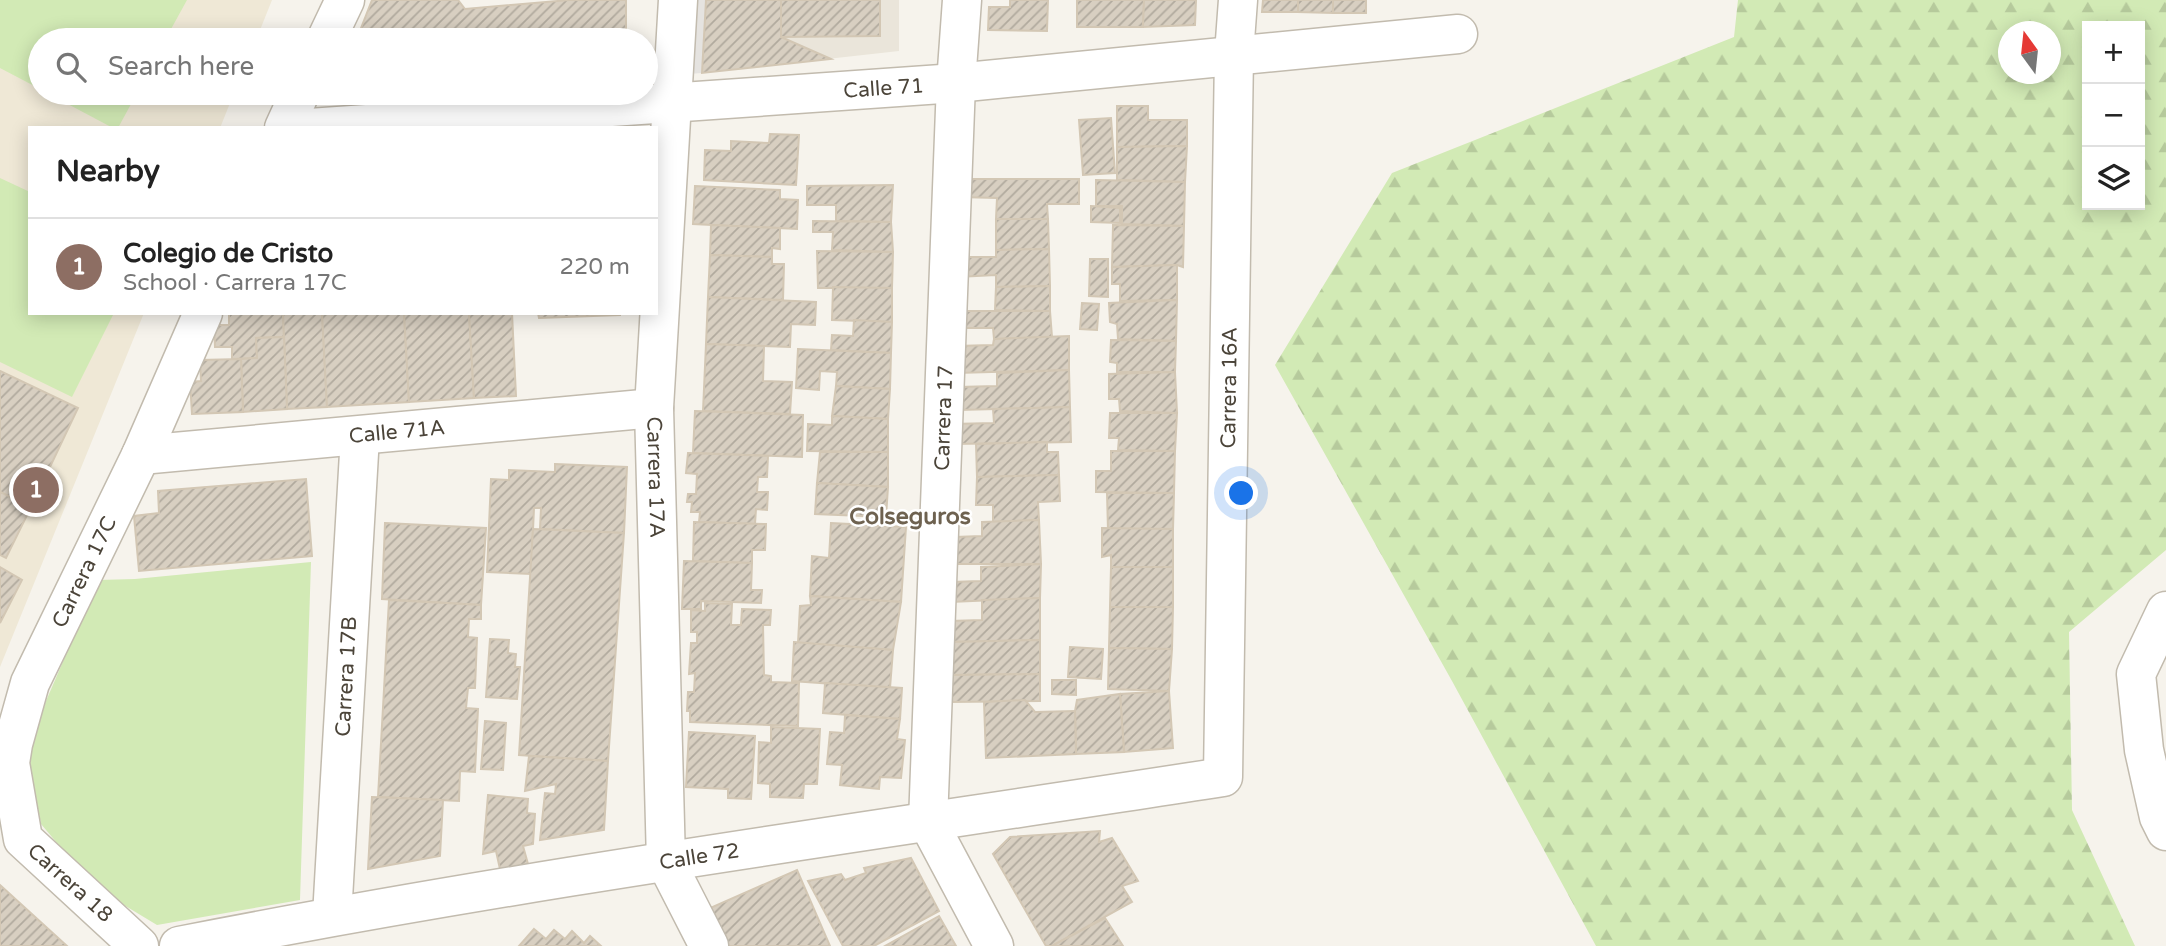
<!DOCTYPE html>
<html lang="en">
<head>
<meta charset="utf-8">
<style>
	:root { --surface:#fff; --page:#f6f6f6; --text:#222; --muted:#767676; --line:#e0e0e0; --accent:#fc3f1d }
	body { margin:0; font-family:"Varela Round",sans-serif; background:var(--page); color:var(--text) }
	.controls { position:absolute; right:21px; top:21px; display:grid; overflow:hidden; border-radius:0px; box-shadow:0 4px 18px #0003 }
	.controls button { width:63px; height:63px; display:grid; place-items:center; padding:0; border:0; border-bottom:2px solid var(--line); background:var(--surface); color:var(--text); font:35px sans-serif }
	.compass { position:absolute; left:1998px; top:21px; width:63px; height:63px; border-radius:50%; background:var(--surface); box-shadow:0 4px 18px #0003; rotate:345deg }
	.you { position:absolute; left:1242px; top:494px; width:24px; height:24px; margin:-18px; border:5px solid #fff; border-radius:50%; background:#1a73e8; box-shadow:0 0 0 10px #1a73e833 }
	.badge { display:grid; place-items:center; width:46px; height:46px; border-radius:50%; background:var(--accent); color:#fff; font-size:23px; font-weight:700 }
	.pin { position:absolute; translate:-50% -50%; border:4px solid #fff; box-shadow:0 2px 7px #0006 }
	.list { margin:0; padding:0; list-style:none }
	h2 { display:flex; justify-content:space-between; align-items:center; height:91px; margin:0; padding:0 28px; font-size:30px }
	h2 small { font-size:23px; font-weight:400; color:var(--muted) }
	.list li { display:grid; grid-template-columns:46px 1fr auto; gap:21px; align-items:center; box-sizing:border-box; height:98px; padding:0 28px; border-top:2px solid var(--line) }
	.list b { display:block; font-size:26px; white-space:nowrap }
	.list p { margin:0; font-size:23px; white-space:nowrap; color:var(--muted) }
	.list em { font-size:23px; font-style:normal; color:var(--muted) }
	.icon { flex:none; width:38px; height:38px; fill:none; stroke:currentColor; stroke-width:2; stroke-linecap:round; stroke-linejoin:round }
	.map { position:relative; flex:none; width:2166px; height:946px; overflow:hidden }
	.search { position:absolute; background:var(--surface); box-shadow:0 4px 18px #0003; left:28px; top:28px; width:630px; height:77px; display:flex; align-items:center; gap:18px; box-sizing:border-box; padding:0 24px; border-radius:38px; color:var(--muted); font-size:26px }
	.panel { position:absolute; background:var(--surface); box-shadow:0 4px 18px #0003; left:28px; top:126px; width:630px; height:189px; border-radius:0px }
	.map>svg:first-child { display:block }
	.residential { fill:#eae5da }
	.education { fill:#efe8d6 }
	.forest { fill:url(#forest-firs); fill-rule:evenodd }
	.green { fill:#d2eab5 }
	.parking { fill:#e5e3e0 }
	.building { fill:url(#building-hatch); stroke:#d3c7b4; stroke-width:2 }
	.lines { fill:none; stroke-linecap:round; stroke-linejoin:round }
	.minor-casing { stroke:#c2bbae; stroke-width:41 }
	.tertiary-casing { stroke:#c2bbae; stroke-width:41 }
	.minor { stroke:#fff; stroke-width:38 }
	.tertiary { stroke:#fff; stroke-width:38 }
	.labels { text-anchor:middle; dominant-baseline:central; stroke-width:5; stroke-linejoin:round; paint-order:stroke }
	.street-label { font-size:21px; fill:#4b4439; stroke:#fff }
	.neighbourhood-label { font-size:23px; font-weight:bold; fill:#6e6250; stroke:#fff }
</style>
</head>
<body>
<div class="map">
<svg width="2166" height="946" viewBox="0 0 2166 946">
	<defs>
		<pattern id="forest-firs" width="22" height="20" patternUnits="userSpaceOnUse" patternTransform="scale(1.75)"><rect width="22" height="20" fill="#d2eab5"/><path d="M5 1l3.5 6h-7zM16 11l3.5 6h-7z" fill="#b6ca9c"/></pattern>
		<pattern id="building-hatch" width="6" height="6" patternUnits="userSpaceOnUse" patternTransform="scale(1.75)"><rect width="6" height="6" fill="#d8cfc1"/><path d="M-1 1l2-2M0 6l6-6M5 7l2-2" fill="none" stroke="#b1aa9e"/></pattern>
	</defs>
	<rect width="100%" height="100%" fill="#f6f3ec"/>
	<!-- residential -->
	<polygon class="residential" points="706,0 899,0 899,51 702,73"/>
	<!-- education -->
	<polygon class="education" points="0,0 272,0 256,40 40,40 40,93 234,93 220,128 30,128 30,313 144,313 0,667"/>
	<!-- forest -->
	<path class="forest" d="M1738,0H2166V550L2069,632L2072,810L2135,946H1596L1452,681L1275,365L1392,173L1734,37ZM2087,26H2140V205H2087ZM2008,32H2050V74H2008Z"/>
	<!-- green -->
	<g class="green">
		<polygon points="0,0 187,0 165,40 40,40 40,89 0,68"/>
		<polygon points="47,93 137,93 118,128 113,128"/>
		<polygon points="0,178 30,192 30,313 114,313 72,397 0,362"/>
		<polygon points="311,562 300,900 157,925 94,887 41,824 28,757 46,701 98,580 135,579"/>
	</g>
	<!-- parking -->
	<polygon class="parking" points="678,0 706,0 702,73 673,75"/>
	<!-- building -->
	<g class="building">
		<polygon points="372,0 458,0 465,9 569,0 626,0 626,40 360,40 358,36"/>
		<polygon points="706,0 781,0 781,37 831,59 702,73"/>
		<polygon points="781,0 880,0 880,36 781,37"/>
		<polygon points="1010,0 1048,0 1047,31 988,30 989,7 1010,7"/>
		<polygon points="1077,0 1144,0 1143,27 1077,27"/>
		<polygon points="1144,0 1196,0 1195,25 1143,27"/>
		<polygon points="1263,0 1298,0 1298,12 1262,12"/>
		<polygon points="1298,0 1333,0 1333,13 1298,12"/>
		<rect x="1333" y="0" width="33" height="13"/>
		<polygon points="1117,106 1148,106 1148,120 1187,120 1187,146 1117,147"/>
		<polygon points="1111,118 1115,173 1083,175 1079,120"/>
		<polygon points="770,134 799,135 796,185 704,180 705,150 731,151 731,141 769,143"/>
		<polygon points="1187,146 1185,182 1117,180 1117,147"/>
		<polygon points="960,179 1079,179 1079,204 1047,204 1048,219 996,219 997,198 960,197"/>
		<polygon points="1096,180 1185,182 1184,226 1122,224 1122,206 1096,206"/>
		<polygon points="893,185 891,222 836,221 836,205 807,205 807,186"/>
		<polygon points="695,186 780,190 780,199 798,200 797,229 693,224"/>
		<polygon points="1091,206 1120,208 1120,223 1091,222"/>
		<polygon points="996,219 1048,219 1049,249 996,250"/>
		<polygon points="813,221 891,222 893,252 832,250 833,232 813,232"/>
		<polygon points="711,225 780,228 780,249 772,248 772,257 710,255"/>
		<polygon points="1113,225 1184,226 1183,267 1177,265 1112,267"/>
		<polygon points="1049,249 1050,286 996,287 996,275 958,277 957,257 996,257 996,250"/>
		<polygon points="817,251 893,252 892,288 818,288"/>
		<polygon points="710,255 772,257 772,264 784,264 783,300 708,297"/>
		<polygon points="1090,259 1108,259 1108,297 1089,296"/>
		<polygon points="1177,265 1177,300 1120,301 1120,284 1112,284 1112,267"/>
		<polygon points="1050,286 1050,311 995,310 996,287"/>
		<polygon points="833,287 892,288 892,322 832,320"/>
		<polygon points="708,297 816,302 815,325 791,324 790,347 706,344"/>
		<polygon points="1177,300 1176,341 1118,339 1117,324 1110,322 1109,303"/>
		<polygon points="1082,303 1099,304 1097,330 1080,329"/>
		<polygon points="960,311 1050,311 1052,337 994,339 993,328 960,328"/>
		<polygon points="229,313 283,313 284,337 256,338 257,358 232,359 232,347 215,347 214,325 229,325"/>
		<polygon points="283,313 322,313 327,407 287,409"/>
		<polygon points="322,313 404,313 409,402 327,407"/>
		<polygon points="404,313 469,313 474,398 409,402"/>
		<polygon points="469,313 512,313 516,396 474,398"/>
		<polygon points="538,313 620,313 620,315 539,318"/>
		<polygon points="854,320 892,322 891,353 831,350 832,335 853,336"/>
		<polygon points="1069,336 1069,370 957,373 956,346 993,345 994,339"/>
		<polygon points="284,337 287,409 243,412 241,359 257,358 256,338"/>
		<polygon points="1111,340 1176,341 1175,372 1117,372 1117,363 1110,362"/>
		<polygon points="706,344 764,346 763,381 792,382 790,414 703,411"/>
		<polygon points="798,349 891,353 890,389 836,386 837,372 820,371 819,390 796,388"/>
		<polygon points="241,359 243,412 192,414 190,382 201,381 200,360"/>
		<polygon points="1069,370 1070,407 958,410 958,387 997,386 997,373"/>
		<polygon points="0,371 78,408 31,507 0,492"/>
		<polygon points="1175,372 1177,413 1120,411 1119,399 1109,399 1109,374"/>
		<polygon points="836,386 890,389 888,419 832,416"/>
		<polygon points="1070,407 1071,442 953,444 952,424 994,423 993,409"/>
		<polygon points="695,411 803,415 802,457 693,453"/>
		<polygon points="1110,413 1177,413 1175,451 1118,450 1119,438 1109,438"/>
		<polygon points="832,416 888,419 888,452 807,451 808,424 832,425"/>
		<polygon points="1047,442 1047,452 1058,452 1059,475 977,477 976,444"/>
		<polygon points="1111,451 1175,451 1174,493 1096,492 1096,471 1111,471"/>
		<polygon points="820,452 888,452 888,487 817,483"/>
		<polygon points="688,453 768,456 767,477 758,477 757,492 768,492 767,510 756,509 755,524 699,522 700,512 691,512 692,502 687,502 688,494 696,494 697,474 686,473"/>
		<polygon points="555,464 627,467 624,533 540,529 541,508 534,508 531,574 487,572 491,479 509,480 509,470 555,472"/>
		<polygon points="1059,475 1060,501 1038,502 1039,520 993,522 993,505 976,505 977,477"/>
		<polygon points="306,479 312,556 139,571 134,516 159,513 158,491"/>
		<polygon points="817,483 888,487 886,517 815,514"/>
		<polygon points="0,492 31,507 6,558 0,555"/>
		<polygon points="1107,493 1174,493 1173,529 1108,530"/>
		<polygon points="1039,520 1041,564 955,564 955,537 982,536 982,522"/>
		<polygon points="694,522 766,524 765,550 752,550 752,563 693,561"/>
		<polygon points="385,523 486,528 481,605 382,599"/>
		<polygon points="831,523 906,527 901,602 810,596 812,556 829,558"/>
		<polygon points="1102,528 1173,529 1173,567 1111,567 1111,555 1102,557"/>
		<polygon points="533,529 624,533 608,761 519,755"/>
		<polygon points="684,561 752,563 751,590 762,590 761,603 701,601 701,609 682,609"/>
		<polygon points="1041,564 1040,598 951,602 951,582 981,581 981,567"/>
		<polygon points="0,567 22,580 0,623"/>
		<polygon points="1111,567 1173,567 1173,607 1110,607"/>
		<polygon points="810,596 901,602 893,650 798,643 800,606 811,605"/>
		<polygon points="1040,598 1040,640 950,642 950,621 982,620 982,600"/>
		<polygon points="389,600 481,605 481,619 469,619 468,637 477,638 475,688 468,688 466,708 478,709 475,772 460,771 459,801 378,797"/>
		<polygon points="705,603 732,604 731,625 741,625 742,609 771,610 770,625 763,625 764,675 771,676 771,682 799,683 798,726 690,722 690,711 687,711 688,692 694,692 695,673 689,674 691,643 697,643 697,632 691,632 691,610 705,611"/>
		<polygon points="1110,607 1173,607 1172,649 1109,648"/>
		<polygon points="490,639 509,640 508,653 516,654 515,667 520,667 517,699 486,697"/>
		<polygon points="1040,640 1040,674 951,675 950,642"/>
		<polygon points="794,642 893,650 890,688 792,681"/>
		<polygon points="1070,647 1103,649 1101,679 1068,677"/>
		<polygon points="1109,648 1172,649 1169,691 1108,689"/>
		<polygon points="1040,674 1040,701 951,702 951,675"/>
		<polygon points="1052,680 1076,680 1076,695 1052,694"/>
		<polygon points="825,683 902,688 900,719 823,713"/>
		<polygon points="1169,691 1173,748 1124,752 1120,694"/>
		<polygon points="1120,694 1124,752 1076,754 1075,711 1077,700"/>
		<polygon points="1025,700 1035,712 1075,711 1076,754 986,758 984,702"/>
		<polygon points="845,715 900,719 897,739 905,740 901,778 880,777 879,789 840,785 842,765 827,764 830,732 844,733"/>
		<polygon points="485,721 506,723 503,770 481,769"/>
		<polygon points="771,727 820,729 817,784 804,784 803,798 770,797 770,784 758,783 759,742 771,743"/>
		<polygon points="689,732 755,736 751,799 728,798 728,789 686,787"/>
		<polygon points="529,756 608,761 604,830 540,840 545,793 555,794 556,784 525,791"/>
		<polygon points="488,795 528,799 527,813 535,814 533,844 523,846 528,864 500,869 496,851 483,854"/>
		<polygon points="372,797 443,800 440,856 368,869"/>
		<polygon points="1100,831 1099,842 1112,838 1138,881 1122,886 1132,902 1052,946 1046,946 993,854 1010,837"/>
		<polygon points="911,858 939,911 874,946 843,946 808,881 841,874 845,880 866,873 864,868"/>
		<polygon points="797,870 830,946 724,946 708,909"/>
		<polygon points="0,885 67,946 0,946"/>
		<polygon points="939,916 956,946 885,946"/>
		<polygon points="1105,918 1123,946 1052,946"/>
		<polygon points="534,929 546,939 554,930 565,939 572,931 584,943 590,936 601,946 519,946"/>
	</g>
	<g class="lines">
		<defs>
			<g id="minor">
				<path id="s1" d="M678,0L654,408L666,862L709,946"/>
				<polyline points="962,0 956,83 928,822 994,946"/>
				<path id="s2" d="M309,128L956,83L1458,34"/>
				<path id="s3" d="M141,455L654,408"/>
				<polyline points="2166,611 2136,674 2144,750 2159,817 2166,831"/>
				<path id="s4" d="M332,916L360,436"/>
				<path id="s5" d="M179,946C525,878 874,831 1223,777L1234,54L1238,0"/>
			</g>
			<g id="tertiary">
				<polyline points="326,40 345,0"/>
				<polyline points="284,128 300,93"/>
				<path id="s6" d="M139,946L23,839L10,763L13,744L30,683L141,455L203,313"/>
			</g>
		</defs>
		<!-- minor casing -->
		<use href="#minor" class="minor-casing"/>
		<!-- tertiary casing -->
		<use href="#tertiary" class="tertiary-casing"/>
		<!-- minor -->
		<use href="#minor" class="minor"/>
		<!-- tertiary -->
		<use href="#tertiary" class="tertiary"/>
	</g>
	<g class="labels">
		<!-- street labels -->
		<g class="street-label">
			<text stroke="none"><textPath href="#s2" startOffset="576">Calle 71</textPath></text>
			<text stroke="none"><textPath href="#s5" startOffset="1447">Carrera 16A</textPath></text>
			<text transform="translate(944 418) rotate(-88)">Carrera 17</text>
			<text stroke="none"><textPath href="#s3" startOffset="257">Calle 71A</textPath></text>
			<text stroke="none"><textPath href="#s1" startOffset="478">Carrera 17A</textPath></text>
			<text stroke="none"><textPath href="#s6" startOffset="441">Carrera 17C</textPath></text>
			<text stroke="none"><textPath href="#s4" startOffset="240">Carrera 17B</textPath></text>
			<text stroke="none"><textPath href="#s5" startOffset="528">Calle 72</textPath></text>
			<text transform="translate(70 883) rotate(42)">Carrera 18</text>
		</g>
		<!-- neighbourhood labels -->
		<g class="neighbourhood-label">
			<text x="910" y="517">Colseguros</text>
		</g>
	</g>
</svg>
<div class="controls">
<button>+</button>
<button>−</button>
<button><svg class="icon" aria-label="layers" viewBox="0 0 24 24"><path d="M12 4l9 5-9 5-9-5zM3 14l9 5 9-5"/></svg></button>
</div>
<svg class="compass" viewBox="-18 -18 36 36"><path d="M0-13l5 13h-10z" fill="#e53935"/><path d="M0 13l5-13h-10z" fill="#767676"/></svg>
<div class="you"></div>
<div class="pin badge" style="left:36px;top:490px;background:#8d6e63">1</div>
<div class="search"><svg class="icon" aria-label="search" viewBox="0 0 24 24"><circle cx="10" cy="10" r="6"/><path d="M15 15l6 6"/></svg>Search here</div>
<section class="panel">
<h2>Nearby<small></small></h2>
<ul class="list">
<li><span class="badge" style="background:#8d6e63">1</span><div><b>Colegio de Cristo</b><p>School · Carrera 17C</p></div><em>220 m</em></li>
</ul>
</section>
</div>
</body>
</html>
